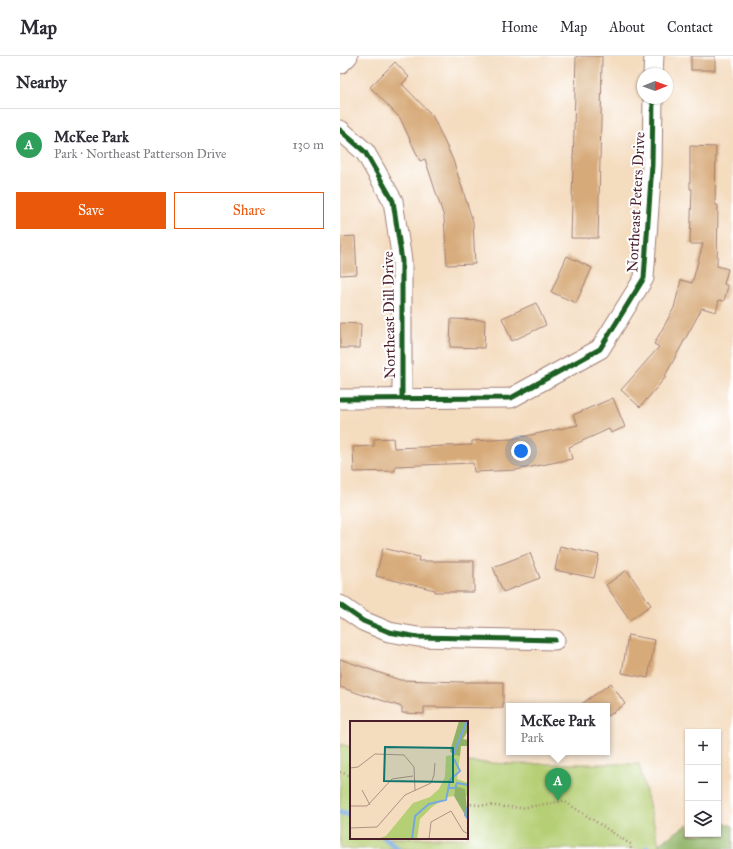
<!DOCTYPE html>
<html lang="en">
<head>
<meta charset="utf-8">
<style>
	:root { --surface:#fff; --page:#f2f2f3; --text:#2b2b33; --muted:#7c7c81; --line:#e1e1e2; --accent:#ea580c }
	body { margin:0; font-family:"IM FELL Great Primer",serif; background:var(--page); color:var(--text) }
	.controls { position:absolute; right:12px; bottom:12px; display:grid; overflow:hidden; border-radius:0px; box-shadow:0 1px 3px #0004 }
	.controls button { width:36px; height:36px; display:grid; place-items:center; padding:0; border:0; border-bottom:1px solid var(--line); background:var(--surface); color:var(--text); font:20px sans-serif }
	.compass { position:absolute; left:297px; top:12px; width:36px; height:36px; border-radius:50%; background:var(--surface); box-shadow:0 1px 3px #0004; rotate:89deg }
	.you { position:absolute; left:181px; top:395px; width:14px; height:14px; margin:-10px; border:3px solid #fff; border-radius:50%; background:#1a73e8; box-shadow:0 0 0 6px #1a73e833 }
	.badge { display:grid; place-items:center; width:26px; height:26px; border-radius:50%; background:var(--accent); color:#fff; font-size:13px; font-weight:700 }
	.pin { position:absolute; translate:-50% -33px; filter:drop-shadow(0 1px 2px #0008) }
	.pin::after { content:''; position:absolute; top:21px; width:14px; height:12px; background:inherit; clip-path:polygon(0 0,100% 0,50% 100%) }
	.popup { position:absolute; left:166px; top:647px; width:104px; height:52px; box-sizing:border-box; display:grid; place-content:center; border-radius:0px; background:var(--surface); filter:drop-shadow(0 1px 3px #0005); font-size:13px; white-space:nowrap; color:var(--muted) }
	.popup b { font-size:15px; color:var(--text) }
	.popup::after { content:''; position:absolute; left:50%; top:100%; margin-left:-8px; border:8px solid transparent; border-top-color:var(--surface) }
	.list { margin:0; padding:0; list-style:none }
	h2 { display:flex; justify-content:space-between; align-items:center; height:52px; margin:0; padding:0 16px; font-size:17px }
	h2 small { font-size:13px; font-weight:400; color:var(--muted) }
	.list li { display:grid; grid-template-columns:26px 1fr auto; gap:12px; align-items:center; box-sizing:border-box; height:72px; padding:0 16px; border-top:1px solid var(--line) }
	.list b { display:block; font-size:15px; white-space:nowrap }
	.list p { margin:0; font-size:13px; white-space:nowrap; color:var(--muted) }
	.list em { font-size:13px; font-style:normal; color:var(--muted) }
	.actions { display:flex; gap:8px; padding:12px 16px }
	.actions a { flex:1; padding:9px 0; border:1px solid var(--accent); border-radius:0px; text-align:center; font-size:14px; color:var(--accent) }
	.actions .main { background:var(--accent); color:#fff }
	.icon { flex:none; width:22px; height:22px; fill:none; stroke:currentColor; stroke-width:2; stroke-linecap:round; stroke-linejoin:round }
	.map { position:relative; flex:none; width:393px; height:793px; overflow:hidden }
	header { display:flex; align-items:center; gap:24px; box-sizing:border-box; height:56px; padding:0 20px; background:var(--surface); border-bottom:1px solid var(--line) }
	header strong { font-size:19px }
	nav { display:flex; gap:22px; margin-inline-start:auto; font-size:14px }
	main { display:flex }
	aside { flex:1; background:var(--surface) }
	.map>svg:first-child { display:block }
	.green { fill:#b5cf74; stroke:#807750 }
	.forest { fill:#90b266; stroke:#6d6848 }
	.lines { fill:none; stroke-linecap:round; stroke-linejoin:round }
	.stream { stroke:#78a8e2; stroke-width:5.5 }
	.building { fill:#d7aa79 }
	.minor-casing { stroke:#9f7e75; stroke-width:21 }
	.path { stroke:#9f7e75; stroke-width:2.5; stroke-dasharray:1 3; stroke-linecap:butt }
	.minor { stroke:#fff; stroke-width:19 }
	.cycleway-casing { stroke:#fff; stroke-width:8 }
	.cycleway { stroke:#1b5e20; stroke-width:5 }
	.labels { text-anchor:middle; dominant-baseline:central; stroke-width:4; stroke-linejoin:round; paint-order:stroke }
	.street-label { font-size:15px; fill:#4a1f2b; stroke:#fff }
	.inset-river { fill:none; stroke:#78a8e2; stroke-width:2 }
	.inset-road { fill:none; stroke:#b09084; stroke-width:1 }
	.view { fill:#0f766e; fill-opacity:0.15; stroke:#0f766e; stroke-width:2 }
	.inset-edge { fill:none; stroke:#4a1f2b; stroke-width:2 }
</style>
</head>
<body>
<header>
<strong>Map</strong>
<nav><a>Home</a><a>Map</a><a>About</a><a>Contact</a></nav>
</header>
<main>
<aside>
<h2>Nearby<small></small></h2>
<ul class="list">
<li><span class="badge" style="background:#2e9e5b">A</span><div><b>McKee Park</b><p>Park · Northeast Patterson Drive</p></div><em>130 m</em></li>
</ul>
<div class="actions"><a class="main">Save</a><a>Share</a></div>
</aside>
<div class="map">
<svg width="393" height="793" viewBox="0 0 393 793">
	<rect width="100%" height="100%" fill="#fff"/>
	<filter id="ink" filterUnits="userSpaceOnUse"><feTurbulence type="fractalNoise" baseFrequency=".025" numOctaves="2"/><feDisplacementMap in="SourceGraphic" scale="8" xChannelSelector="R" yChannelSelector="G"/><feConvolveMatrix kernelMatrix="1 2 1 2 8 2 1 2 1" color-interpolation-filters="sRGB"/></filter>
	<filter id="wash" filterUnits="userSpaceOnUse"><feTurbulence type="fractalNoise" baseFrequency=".012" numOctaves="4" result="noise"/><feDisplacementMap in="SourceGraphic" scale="16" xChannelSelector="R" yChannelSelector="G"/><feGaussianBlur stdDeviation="0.9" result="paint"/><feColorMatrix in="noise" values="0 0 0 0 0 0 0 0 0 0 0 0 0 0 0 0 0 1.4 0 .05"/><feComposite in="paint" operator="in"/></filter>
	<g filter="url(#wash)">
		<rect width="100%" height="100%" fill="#f4dcbf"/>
		<!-- green -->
		<polygon class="green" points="0,688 11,691 11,782 127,782 127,706 172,708 299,708 319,788 319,793 0,793"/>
		<!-- forest -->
		<polygon class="forest" points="378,765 393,770 393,793 319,793 319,788 348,768 348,778 378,778"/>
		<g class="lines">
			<!-- stream -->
			<g class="stream">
				<polyline points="0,756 11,759"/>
				<polyline points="45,782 58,793"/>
				<polyline points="307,792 308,793"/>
			</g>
		</g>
		<g id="blocks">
			<!-- building -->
			<g class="building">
				<polygon points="236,0 262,0 261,66 258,182 231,182"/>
				<rect x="351" y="0" width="24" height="14"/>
				<polygon points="55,6 69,21 62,28 92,59 113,104 133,166 135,208 107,209 104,161 85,103 80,105 60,62 30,31"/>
				<polygon points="350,90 376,91 375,149 378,149 377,210 388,213 384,228 388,230 384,245 379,244 376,256 362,252 325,320 326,321 300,351 281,334 319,291 314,288 334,252 341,224 352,227 363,188 350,188 352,133 350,133"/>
				<polygon points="15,180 17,218 0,219 0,181"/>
				<polygon points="227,200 252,212 236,247 211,236"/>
				<polygon points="196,247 206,269 172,285 162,262"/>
				<polygon points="111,263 145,264 144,292 110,291"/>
				<polygon points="0,267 21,268 20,292 0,292"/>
				<polygon points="273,342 285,371 271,377 269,373 229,391 232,403 176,414 134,416 133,407 55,410 55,415 14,416 13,391 34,390 34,383 53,382 54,392 132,389 132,385 172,383 238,369 233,359"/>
				<polygon points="220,490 259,499 254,522 215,514"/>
				<polygon points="43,492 79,501 78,505 134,505 134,536 95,536 95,534 36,520"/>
				<polygon points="190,497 200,522 163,536 153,511"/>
				<polygon points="287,514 311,549 290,564 266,529"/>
				<polygon points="288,579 315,584 308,622 282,617"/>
				<polygon points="0,603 60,624 121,626 163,626 163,652 84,651 84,658 62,657 62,651 26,639 26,640 0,631"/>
				<polygon points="271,627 285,648 267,661 267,650 239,650"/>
			</g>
		</g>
	</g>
	<g filter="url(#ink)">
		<use href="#blocks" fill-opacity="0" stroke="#9f7e75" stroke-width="1"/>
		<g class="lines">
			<defs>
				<g id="minor">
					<polyline points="0,8 8,0"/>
					<polyline points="313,18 314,0"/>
					<polyline points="0,74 25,96 53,145 62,205 62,343"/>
					<polyline points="0,343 171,342 260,293 304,222 312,109 313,42"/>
					<polyline points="0,549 23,565 49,576 78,581 215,584"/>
				</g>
			</defs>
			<!-- minor casing -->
			<use href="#minor" class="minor-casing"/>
			<!-- path -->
			<g class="path">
				<polyline points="0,716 11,720"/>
				<polyline points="127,748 181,752 224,745 290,788 291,793"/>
			</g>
			<!-- minor -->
			<use href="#minor" class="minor"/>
			<defs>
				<g id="cycleway">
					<polyline points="0,74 25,96 53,145 62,205 62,343"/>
					<polyline points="0,343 171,342 260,293 304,222 312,109 313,42"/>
					<polyline points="0,549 23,565 49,576 78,581 215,584"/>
				</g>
			</defs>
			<!-- cycleway casing -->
			<use href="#cycleway" class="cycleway-casing"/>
			<!-- cycleway -->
			<use href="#cycleway" class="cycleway"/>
		</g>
	</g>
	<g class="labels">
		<!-- street labels -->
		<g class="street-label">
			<text transform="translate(296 146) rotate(-87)">Northeast Peters Drive</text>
			<text transform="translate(49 259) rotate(-91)">Northeast Dill Drive</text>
		</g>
	</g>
	<!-- overview -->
	<g transform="translate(10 665)">
		<rect width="118" height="118" fill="#f4dcbf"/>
		<path d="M103,34L110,35L107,58L118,62V77L105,65L104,75L97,76L82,86L70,98L67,118H27L36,115L63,82L80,76L89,68L95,56L96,35Z" fill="#b5cf74"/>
		<path d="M109,0H118V10L113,18L118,19V25H111L110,35L103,34L100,30ZM105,65L115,68L118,99L104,75Z" fill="#90b266"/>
		<path class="inset-river" d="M103,34L117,0M98,67H105L107,62L118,64M118,85L115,94L118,98M62,118L65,95L79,83L96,79L100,59L110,50L104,38"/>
		<path class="inset-road" d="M0,47L8,46L25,33L54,34L64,46L65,70M12,69L20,84M0,85H17L42,58L63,55M0,107L27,106L55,74L81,62L84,54L85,42M79,118L81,101L101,90L113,110L118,113"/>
		<path class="view" d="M35,26L103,27V61L34,60Z"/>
		<rect width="118" height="118" class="inset-edge"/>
	</g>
</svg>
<div class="controls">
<button>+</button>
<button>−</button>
<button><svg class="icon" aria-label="layers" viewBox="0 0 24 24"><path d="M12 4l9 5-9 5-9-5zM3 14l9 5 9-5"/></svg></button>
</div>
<svg class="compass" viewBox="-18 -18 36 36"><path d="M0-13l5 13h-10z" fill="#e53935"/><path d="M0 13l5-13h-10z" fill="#7c7c81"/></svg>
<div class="you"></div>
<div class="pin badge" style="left:218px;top:745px;background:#2e9e5b">A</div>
<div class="popup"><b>McKee Park</b>Park</div>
</div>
</main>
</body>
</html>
